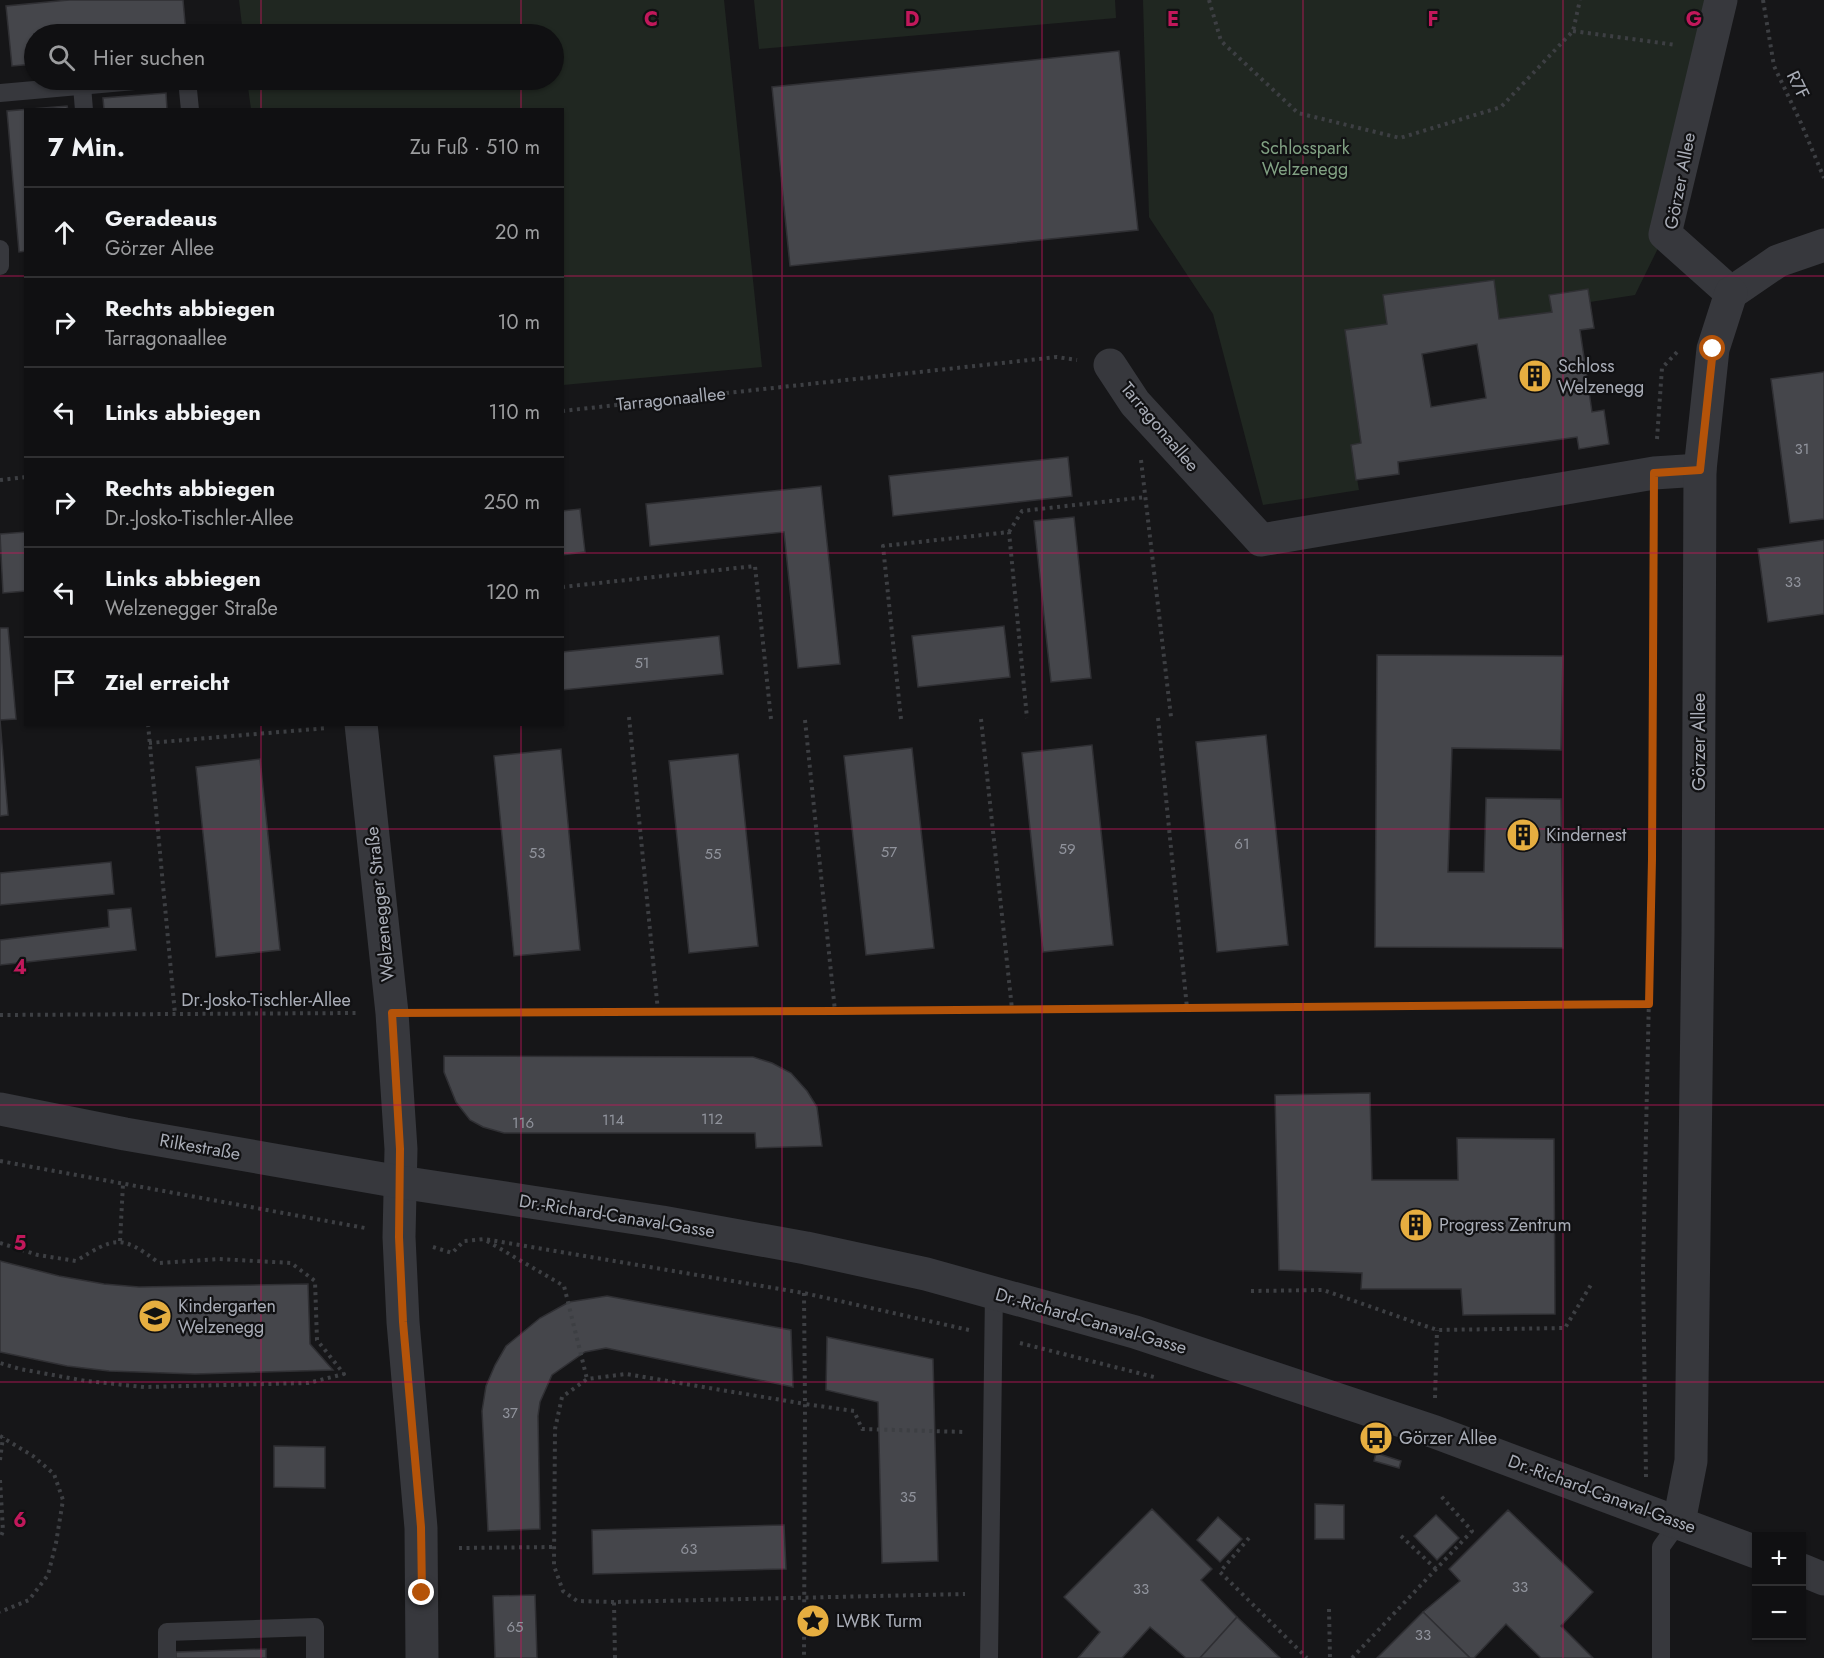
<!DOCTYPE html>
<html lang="de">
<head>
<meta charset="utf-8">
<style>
	:root { --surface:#101012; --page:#19191b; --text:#f1f3f6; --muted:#9c9d9f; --line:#303032 }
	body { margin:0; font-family:Jost,sans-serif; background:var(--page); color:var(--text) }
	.controls { position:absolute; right:18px; bottom:18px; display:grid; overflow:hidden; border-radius:0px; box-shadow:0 2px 4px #0004 }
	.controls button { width:54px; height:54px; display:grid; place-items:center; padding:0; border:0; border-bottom:2px solid var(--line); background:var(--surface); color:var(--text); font:30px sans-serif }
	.stop { position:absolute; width:18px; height:18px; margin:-14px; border:4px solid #b45309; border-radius:50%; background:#fff }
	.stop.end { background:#b45309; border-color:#fff; box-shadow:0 2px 6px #0008 }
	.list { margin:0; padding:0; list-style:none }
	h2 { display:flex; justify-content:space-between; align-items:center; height:78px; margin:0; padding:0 24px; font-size:26px }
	h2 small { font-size:20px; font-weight:400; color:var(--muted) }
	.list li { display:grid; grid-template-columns:39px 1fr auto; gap:18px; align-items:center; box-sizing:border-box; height:90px; padding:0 24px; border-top:2px solid var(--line) }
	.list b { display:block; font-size:22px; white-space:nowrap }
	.list p { margin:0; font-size:20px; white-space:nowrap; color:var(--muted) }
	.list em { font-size:20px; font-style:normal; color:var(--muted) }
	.icon { flex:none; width:33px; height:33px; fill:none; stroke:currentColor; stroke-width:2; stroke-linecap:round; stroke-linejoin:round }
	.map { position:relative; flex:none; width:1824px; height:1658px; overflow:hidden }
	.search { position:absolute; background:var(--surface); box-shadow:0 2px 4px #0004; left:24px; top:24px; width:540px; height:66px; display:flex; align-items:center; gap:15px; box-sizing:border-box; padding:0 21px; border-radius:33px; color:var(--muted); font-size:22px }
	.panel { position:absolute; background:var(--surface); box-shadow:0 2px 4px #0004; left:24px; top:108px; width:540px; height:618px; border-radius:0px }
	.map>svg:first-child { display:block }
	.green { fill:#202721 }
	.building { fill:#45464b; stroke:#303034; stroke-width:1.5; fill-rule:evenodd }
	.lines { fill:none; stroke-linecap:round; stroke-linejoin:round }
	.path { stroke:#3d3f43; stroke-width:4; stroke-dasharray:3 4.5; stroke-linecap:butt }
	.lane { stroke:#37383d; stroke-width:18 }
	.street { stroke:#37383d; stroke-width:33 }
	.route { stroke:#b45309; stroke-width:8 }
	.grid { fill:none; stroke:#c2185b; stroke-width:1.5; stroke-opacity:0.55 }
	.labels { text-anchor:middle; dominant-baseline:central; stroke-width:4.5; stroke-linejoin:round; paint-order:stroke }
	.number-label { font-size:15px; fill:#90939c }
	.street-label { font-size:18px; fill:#a9adb7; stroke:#111113 }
	.park-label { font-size:18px; fill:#81a183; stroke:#111113 }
	.poi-label { font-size:18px; fill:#a9adb7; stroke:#111113; text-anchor:start }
	.grid-label { font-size:20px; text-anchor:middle; font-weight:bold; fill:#c2185b; stroke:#111113; stroke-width:4.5; stroke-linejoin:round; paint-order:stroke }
</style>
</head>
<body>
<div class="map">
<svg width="1824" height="1658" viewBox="0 0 1824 1658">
	<rect width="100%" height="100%" fill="#161618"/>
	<!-- green -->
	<g class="green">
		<polygon points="239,0 724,0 762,367 563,385 562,110 251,109 247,80 554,80 554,34 243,34"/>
		<polygon points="754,0 1115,0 1116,18 759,49"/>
		<polygon points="1143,0 1721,0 1665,234 1635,295 1590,302 1588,289 1550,295 1552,312 1499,319 1493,280 1384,295 1387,324 1345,330 1361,443 1351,445 1359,490 1263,505 1213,314 1149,217"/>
	</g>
	<!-- building -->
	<g class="building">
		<polygon points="69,0 183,0 186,34 34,34 34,64 12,66 6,6"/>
		<polygon points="1119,51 1138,230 790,266 772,87"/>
		<polygon points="166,93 167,110 104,110 103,98"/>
		<polygon points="67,106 68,110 26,110 26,251 19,252 7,111"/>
		<path d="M1494,280L1499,319L1552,312L1549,295L1588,289L1594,328L1580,330L1592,412L1604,410L1609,444L1579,449L1577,437L1398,462L1399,474L1356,480L1351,445L1361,443L1345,330L1387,324L1383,295ZM1477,344L1486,398L1431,407L1422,354Z"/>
		<polygon points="1824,372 1824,519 1790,523 1771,379"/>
		<polygon points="1068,457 1072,496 893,516 889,476"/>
		<polygon points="821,486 840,664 798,668 784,532 650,546 646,504"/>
		<polygon points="580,509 585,552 562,555 562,511"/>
		<polygon points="1074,517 1091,678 1051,682 1034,521"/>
		<polygon points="26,532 26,591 3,593 0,534"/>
		<polygon points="1824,540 1824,614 1768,622 1758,549"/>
		<polygon points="1004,626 1010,677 918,687 912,636"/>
		<polygon points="0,628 8,628 16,719 0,720 8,815 0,816"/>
		<polygon points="719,636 723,674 562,690 562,652"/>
		<polygon points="1377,655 1563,656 1561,750 1452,748 1448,872 1484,872 1486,798 1561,799 1563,948 1375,947"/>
		<polygon points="1266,735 1288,945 1217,952 1196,742"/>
		<polygon points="1092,745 1113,945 1043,952 1022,753"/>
		<polygon points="912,748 934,948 866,955 844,756"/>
		<polygon points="561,749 580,950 514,956 494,756"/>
		<polygon points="738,754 758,946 689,953 669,761"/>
		<polygon points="260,759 280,950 216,957 196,767"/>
		<polygon points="111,862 114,894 0,905 0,873"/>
		<polygon points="131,908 136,950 0,965 0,940 109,927 108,910"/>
		<polygon points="444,1056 753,1057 772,1063 791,1073 807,1091 817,1107 822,1146 756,1148 755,1133 504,1133 483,1127 470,1120 456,1102 444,1072"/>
		<polygon points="1370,1093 1372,1180 1458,1180 1457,1138 1554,1139 1555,1314 1463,1315 1461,1289 1361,1289 1362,1273 1279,1270 1275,1095"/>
		<polygon points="0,1261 59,1276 104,1284 139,1287 308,1284 310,1344 333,1370 195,1374 109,1371 67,1366 0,1352"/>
		<polygon points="607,1296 791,1330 793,1387 606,1348 585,1352 552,1375 540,1402 538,1416 540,1529 488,1531 482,1411 486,1386 495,1365 506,1346 540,1318 569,1302"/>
		<polygon points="827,1337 933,1359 938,1561 882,1563 878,1402 826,1390"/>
		<polygon points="274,1446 325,1447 325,1488 274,1487"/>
		<polygon points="1376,1453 1401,1461 1399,1468 1374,1461"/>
		<polygon points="1315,1504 1344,1505 1344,1539 1315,1539"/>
		<polygon points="1152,1509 1212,1569 1201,1580 1237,1617 1200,1658 1186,1658 1150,1627 1122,1658 1078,1658 1100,1632 1064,1597"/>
		<polygon points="1508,1510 1593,1592 1561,1626 1593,1658 1541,1658 1506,1624 1474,1658 1470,1658 1423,1612 1460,1581 1449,1569"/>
		<polygon points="1436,1515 1459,1538 1437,1560 1414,1536"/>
		<polygon points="1218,1517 1242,1539 1220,1562 1197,1540"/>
		<polygon points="784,1525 786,1569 593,1574 592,1530"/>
		<polygon points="535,1595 537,1658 495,1658 493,1596"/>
		<polygon points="1423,1612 1470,1658 1377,1658"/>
		<polygon points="1237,1617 1280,1658 1200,1658"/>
		<polygon points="266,1649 266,1658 176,1658 176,1652"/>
	</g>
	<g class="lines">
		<!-- path -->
		<g class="path">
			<polyline points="1209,0 1221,41 1298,113 1400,138 1501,107 1573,31 1580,0"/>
			<polyline points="1763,0 1774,66 1801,123 1824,178"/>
			<polyline points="1573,31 1676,45"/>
			<polyline points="562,411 1057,357 1077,360"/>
			<polyline points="1657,439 1662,368 1678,351"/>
			<polyline points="1141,460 1171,717"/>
			<polyline points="0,480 26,477"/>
			<polyline points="1009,532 1022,511 1146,497"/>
			<polyline points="562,587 755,566 771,719"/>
			<polyline points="629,717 658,1011"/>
			<polyline points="1158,718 1187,1008"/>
			<polyline points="901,719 883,546 1009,532 1027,718"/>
			<polyline points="981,719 1012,1009"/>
			<polyline points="805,720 835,1011"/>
			<polyline points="148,724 175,1014"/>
			<polyline points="149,743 328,728"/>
			<polyline points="425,1012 835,1011 1649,1004"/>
			<polyline points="0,1015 358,1013"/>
			<polyline points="0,1161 365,1228"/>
			<polyline points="120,1241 123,1184"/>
			<polyline points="487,1241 564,1286 587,1379"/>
			<path d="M0,1243L38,1255L76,1261C115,1237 121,1234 159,1263L219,1259L291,1263L315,1281L317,1340L344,1374L308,1383L144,1387L86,1381L20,1369L0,1363"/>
			<polyline points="433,1247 452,1253 464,1241 484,1239 804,1293 969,1330"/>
			<polyline points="1251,1291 1323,1290 1437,1330 1565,1328 1592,1283"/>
			<polyline points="804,1293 805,1404 854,1411 862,1429 965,1432"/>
			<polyline points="1020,1343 1158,1378"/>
			<polyline points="1435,1398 1437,1330"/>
			<polyline points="0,1436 33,1456 54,1474 63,1500 56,1543 48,1575 29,1600 0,1612"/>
			<polyline points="0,1460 3,1437"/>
			<polyline points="1646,1477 1643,1271 1652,859 1654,506"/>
			<polyline points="0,1480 3,1531 0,1539"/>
			<polyline points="1401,1536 1436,1569"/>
			<polyline points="1249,1538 1220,1572 1307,1658"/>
			<polyline points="459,1548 554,1547"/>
			<polyline points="614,1602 577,1601 563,1591 554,1566 555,1429 562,1397 587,1379 626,1374 805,1404 804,1658"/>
			<polyline points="1329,1609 1330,1658"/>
			<polyline points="615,1658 614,1602 965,1594"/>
			<polyline points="1352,1658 1472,1531 1441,1496"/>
		</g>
		<!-- lane -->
		<g class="lane">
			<polyline points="187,80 190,110"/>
			<polyline points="82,86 84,110"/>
			<polyline points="0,93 146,80"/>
			<polyline points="0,249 0,266"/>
			<polyline points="167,1658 167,1632 315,1627 315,1658"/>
			<polyline points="989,1658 994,1292"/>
			<polyline points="1661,1658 1661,1547 1679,1522"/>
		</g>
		<!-- street -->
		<g class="street">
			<polyline points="1721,0 1665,234 1731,293"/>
			<polyline points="1731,293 1778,261 1824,245"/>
			<polyline points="1110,365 1135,403 1261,540 1654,473 1700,470"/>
			<polyline points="361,724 392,1013 401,1149 399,1237 403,1322 421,1528 422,1658"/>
			<polyline points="0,1109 125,1134 400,1182 662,1222 806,1248 926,1274 1135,1332 1435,1432 1756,1552"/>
			<polyline points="1679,1522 1691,1461 1698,932 1700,470 1713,349 1731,293"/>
			<polyline points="1802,1570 1824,1579"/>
		</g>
	</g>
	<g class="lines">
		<!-- route -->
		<polyline class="route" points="422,1593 421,1527 403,1322 399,1237 400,1149 392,1013 835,1011 1649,1004 1652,859 1654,473 1700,470 1713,349"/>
	</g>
	<!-- grid -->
	<path class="grid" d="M261,0V34M521,0V34M782,0V1658M1042,0V1658M1303,0V1658M1563,0V1658M261,80V110M521,80V110M0,276H26M562,276H1824M0,553H26M562,553H1824M261,724V1658M521,724V1658M0,829H1824M0,1105H1824M0,1382H1824"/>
	<!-- icons -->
	<defs>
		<symbol id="building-disc" viewBox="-11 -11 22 22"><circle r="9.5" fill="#e6ae40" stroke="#111113"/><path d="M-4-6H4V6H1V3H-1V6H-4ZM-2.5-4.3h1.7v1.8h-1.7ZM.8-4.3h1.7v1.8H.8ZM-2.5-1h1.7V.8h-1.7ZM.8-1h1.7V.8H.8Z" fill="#111"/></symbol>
		<symbol id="school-disc" viewBox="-11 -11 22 22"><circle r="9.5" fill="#e6ae40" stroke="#111113"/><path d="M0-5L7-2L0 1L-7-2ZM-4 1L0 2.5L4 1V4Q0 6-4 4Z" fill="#111"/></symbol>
		<symbol id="bus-disc" viewBox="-11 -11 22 22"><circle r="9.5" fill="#e6ae40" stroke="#111113"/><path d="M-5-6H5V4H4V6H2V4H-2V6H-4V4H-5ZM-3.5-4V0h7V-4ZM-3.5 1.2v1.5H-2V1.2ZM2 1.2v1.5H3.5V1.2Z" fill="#111"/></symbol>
		<symbol id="sight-disc" viewBox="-11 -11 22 22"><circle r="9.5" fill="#e6ae40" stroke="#111113"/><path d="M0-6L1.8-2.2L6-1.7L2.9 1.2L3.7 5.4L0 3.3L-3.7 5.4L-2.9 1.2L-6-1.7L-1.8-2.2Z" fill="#111"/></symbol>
	</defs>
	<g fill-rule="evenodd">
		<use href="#building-disc" x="1516" y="357" width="38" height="38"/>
		<use href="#building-disc" x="1504" y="816" width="38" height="38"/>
		<use href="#building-disc" x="1397" y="1206" width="38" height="38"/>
		<use href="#school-disc" x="136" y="1297" width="38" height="38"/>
		<use href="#bus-disc" x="1357" y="1419" width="38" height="38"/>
		<use href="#sight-disc" x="794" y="1602" width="38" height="38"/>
	</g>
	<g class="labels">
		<!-- number labels -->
		<g class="number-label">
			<text x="1802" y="449">31</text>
			<text x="1793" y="582">33</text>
			<text x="642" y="663">51</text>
			<text x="1242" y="844">61</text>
			<text x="1067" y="849">59</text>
			<text x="889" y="852">57</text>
			<text x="537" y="853">53</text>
			<text x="713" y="854">55</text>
			<text x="712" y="1119">112</text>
			<text x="613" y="1120">114</text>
			<text x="523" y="1123">116</text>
			<text x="510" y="1413">37</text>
			<text x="908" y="1497">35</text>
			<text x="689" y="1549">63</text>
			<text x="1520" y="1587">33</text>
			<text x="1141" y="1589">33</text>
			<text x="515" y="1627">65</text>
			<text x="1423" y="1635">33</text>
		</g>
		<!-- street labels -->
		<g class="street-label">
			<text transform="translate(1798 85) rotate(64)">R7F</text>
			<text transform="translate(1680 181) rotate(-79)">Görzer Allee</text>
			<text transform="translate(671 399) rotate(-6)">Tarragonaallee</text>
			<text transform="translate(1160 427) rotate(50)">Tarragonaallee</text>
			<text transform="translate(1699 742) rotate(-90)">Görzer Allee</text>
			<text transform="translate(380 904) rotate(-96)">Welzenegger Straße</text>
			<text x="266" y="1000">Dr.-Josko-Tischler-Allee</text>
			<text transform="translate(200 1147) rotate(10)">Rilkestraße</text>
			<text transform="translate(617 1216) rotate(9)">Dr.-Richard-Canaval-Gasse</text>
			<text transform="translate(1091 1321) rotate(16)">Dr.-Richard-Canaval-Gasse</text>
			<text transform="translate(1602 1494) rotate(20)">Dr.-Richard-Canaval-Gasse</text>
		</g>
		<!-- park labels -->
		<g class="park-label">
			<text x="1305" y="148">Schlosspark<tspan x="1305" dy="21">Welzenegg</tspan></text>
		</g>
		<!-- poi labels -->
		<g class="poi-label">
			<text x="1558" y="366">Schloss<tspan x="1558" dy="21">Welzenegg</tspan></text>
			<text x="1546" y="835">Kindernest</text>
			<text x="1439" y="1225">Progress Zentrum</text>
			<text x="178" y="1306">Kindergarten<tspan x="178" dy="21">Welzenegg</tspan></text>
			<text x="1399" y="1438">Görzer Allee</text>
			<text x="836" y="1621">LWBK Turm</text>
		</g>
	</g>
	<g class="grid-label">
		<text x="651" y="26">C</text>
		<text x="912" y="26">D</text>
		<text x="1173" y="26">E</text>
		<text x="1433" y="26">F</text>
		<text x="1694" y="26">G</text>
		<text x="20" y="974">4</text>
		<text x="20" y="1250">5</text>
		<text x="20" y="1527">6</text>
	</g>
</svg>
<div class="controls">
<button>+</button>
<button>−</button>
</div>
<div class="stop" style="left:1713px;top:349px"></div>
<div class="stop end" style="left:422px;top:1593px"></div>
<div class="search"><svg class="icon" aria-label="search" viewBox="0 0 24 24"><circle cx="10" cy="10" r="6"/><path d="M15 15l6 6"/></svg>Hier suchen</div>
<section class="panel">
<h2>7 Min.<small>Zu Fuß · 510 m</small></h2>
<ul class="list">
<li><svg class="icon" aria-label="ahead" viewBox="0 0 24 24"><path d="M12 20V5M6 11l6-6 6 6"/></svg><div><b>Geradeaus</b><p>Görzer Allee</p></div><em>20 m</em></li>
<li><svg class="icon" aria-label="right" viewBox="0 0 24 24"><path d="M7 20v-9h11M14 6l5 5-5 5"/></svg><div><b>Rechts abbiegen</b><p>Tarragonaallee</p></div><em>10 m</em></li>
<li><svg class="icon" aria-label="left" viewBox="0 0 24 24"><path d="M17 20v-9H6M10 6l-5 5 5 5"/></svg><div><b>Links abbiegen</b></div><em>110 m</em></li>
<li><svg class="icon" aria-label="right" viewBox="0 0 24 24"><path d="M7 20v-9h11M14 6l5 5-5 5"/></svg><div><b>Rechts abbiegen</b><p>Dr.-Josko-Tischler-Allee</p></div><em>250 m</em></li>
<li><svg class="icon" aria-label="left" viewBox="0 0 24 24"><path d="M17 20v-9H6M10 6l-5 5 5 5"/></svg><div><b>Links abbiegen</b><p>Welzenegger Straße</p></div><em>120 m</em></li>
<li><svg class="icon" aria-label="arrive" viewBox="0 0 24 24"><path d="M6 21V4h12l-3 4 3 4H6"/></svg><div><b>Ziel erreicht</b></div></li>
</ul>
</section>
</div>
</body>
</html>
